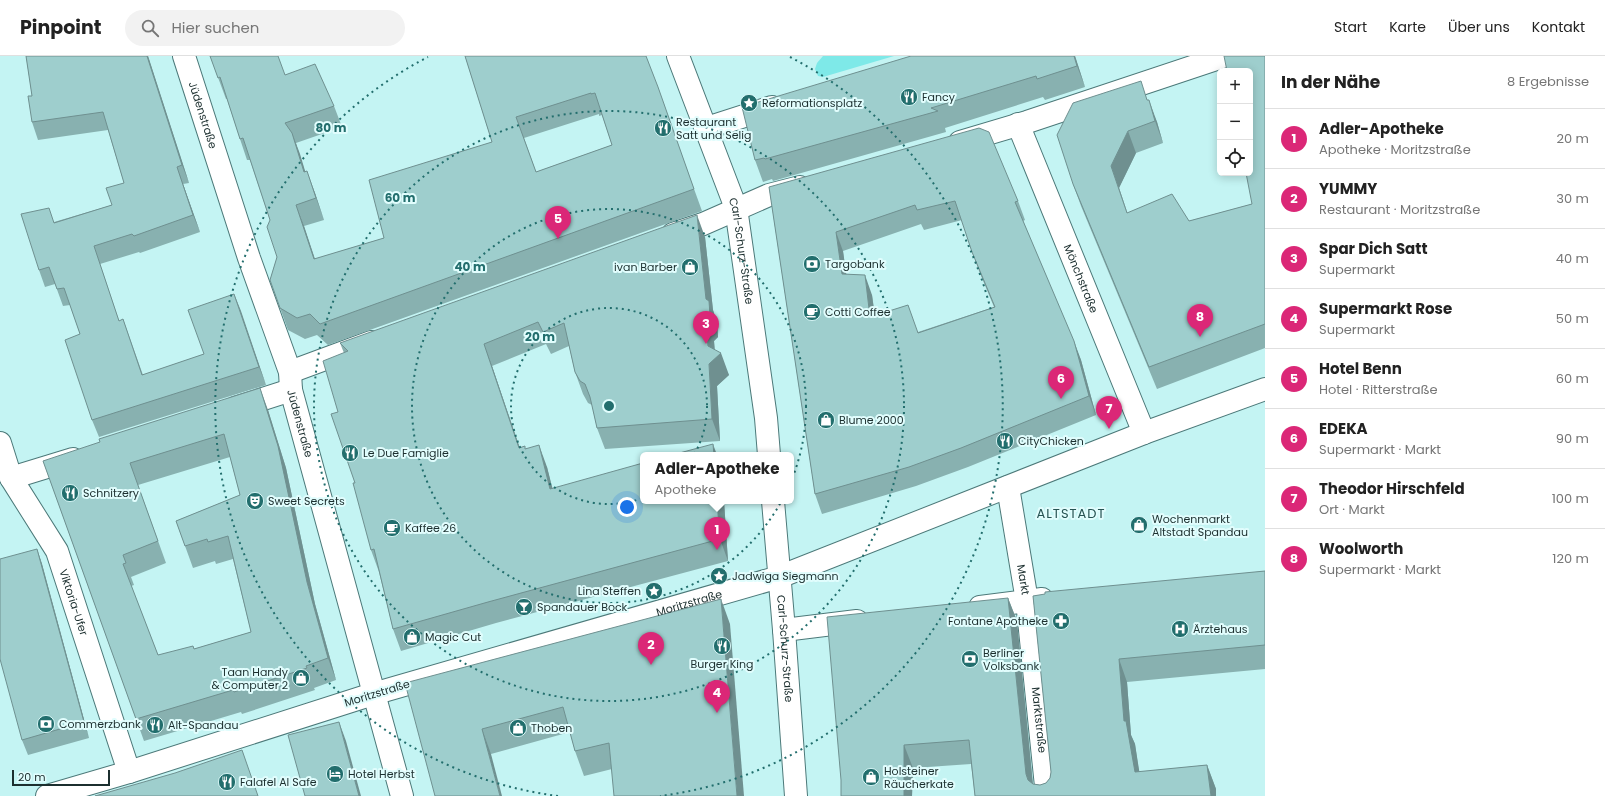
<!DOCTYPE html>
<html lang="de">
<head>
<meta charset="utf-8">
<style>
	:root { --surface:#fff; --page:#f2f2f2; --text:#222; --muted:#767676; --line:#e0e0e0; --accent:#db2777 }
	body { margin:0; font-family:Poppins,sans-serif; background:var(--page); color:var(--text) }
	.controls { position:absolute; right:12px; top:12px; display:grid; overflow:hidden; border-radius:6px; box-shadow:0 2px 10px #0003 }
	.controls button { width:36px; height:36px; display:grid; place-items:center; padding:0; border:0; border-bottom:1px solid var(--line); background:var(--surface); color:var(--text); font:20px sans-serif }
	.scale { position:absolute; left:12px; bottom:10px; width:98px; box-sizing:border-box; padding-left:4px; border:2px solid #1c2f2f; border-top:0; font-size:11px; line-height:14px; white-space:nowrap; color:#1c2f2f; -webkit-text-stroke:3px #e1fdfd; paint-order:stroke }
	.you { position:absolute; left:627px; top:451px; width:14px; height:14px; margin:-10px; border:3px solid #fff; border-radius:50%; background:#1a73e8; box-shadow:0 0 0 6px #1a73e833 }
	.badge { display:grid; place-items:center; width:26px; height:26px; border-radius:50%; background:var(--accent); color:#fff; font-size:13px; font-weight:700 }
	.pin { position:absolute; translate:-50% -33px; filter:drop-shadow(0 1px 2px #0008) }
	.pin::after { content:''; position:absolute; top:21px; width:14px; height:12px; background:inherit; clip-path:polygon(0 0,100% 0,50% 100%) }
	.popup { position:absolute; left:640px; top:396px; width:154px; height:52px; box-sizing:border-box; display:grid; place-content:center; border-radius:6px; background:var(--surface); filter:drop-shadow(0 1px 3px #0005); font-size:13px; white-space:nowrap; color:var(--muted) }
	.popup b { font-size:15px; color:var(--text) }
	.popup::after { content:''; position:absolute; left:50%; top:100%; margin-left:-8px; border:8px solid transparent; border-top-color:var(--surface) }
	.list { margin:0; padding:0; list-style:none }
	h2 { display:flex; justify-content:space-between; align-items:center; height:52px; margin:0; padding:0 16px; font-size:17px }
	h2 small { font-size:13px; font-weight:400; color:var(--muted) }
	.list li { display:grid; grid-template-columns:26px 1fr auto; gap:12px; align-items:center; box-sizing:border-box; height:60px; padding:0 16px; border-top:1px solid var(--line) }
	.list b { display:block; font-size:15px; white-space:nowrap }
	.list p { margin:0; font-size:13px; white-space:nowrap; color:var(--muted) }
	.list em { font-size:13px; font-style:normal; color:var(--muted) }
	.icon { flex:none; width:22px; height:22px; fill:none; stroke:currentColor; stroke-width:2; stroke-linecap:round; stroke-linejoin:round }
	.map { position:relative; flex:none; width:1265px; height:740px; overflow:hidden }
	header { display:flex; align-items:center; gap:24px; box-sizing:border-box; height:56px; padding:0 20px; background:var(--surface); border-bottom:1px solid var(--line) }
	header strong { font-size:19px }
	nav { display:flex; gap:22px; margin-inline-start:auto; font-size:14px }
	.search { width:280px; height:36px; background:var(--page); display:flex; align-items:center; gap:10px; box-sizing:border-box; padding:0 14px; border-radius:22px; color:var(--muted); font-size:15px }
	main { display:flex }
	aside { flex:1; background:var(--surface) }
	.map>svg:first-child { display:block }
	.green { fill:#7ee9e8 }
	.lines { fill:none; stroke-linecap:round; stroke-linejoin:round }
	.pedestrian-casing { stroke:#4c7979; stroke-width:24 }
	.minor-casing { stroke:#4c7979; stroke-width:24 }
	.pedestrian { stroke:#fff; stroke-width:22 }
	.minor { stroke:#fff; stroke-width:22 }
	.wall { fill:#88b1b0; fill-rule:evenodd }
	.shaded-wall { fill:#6f9090 }
	.building { fill:#9ececd; stroke:#6f9090; fill-rule:evenodd }
	.ring { fill:none; stroke:#226e6d; stroke-width:2; stroke-dasharray:2 4 }
	.labels { text-anchor:middle; dominant-baseline:central; stroke-width:4; stroke-linejoin:round; paint-order:stroke }
	.poi-label { font-size:11px; fill:#1c2f2f; stroke:#e1fdfd; text-anchor:start }
	.street-label { font-size:11px; fill:#1c2f2f; stroke:#e1fdfd }
	.quarter-label { font-size:13px; letter-spacing:1px; fill:#265352; stroke:#e1fdfd }
	.centre { fill:#226e6d; stroke:#e1fdfd; stroke-width:2 }
	.ring-label { font-size:12px; text-anchor:middle; font-weight:bold; fill:#226e6d; stroke:#e1fdfd; stroke-width:4; stroke-linejoin:round; paint-order:stroke }
</style>
</head>
<body>
<header>
<strong>Pinpoint</strong>
<div class="search"><svg class="icon" aria-label="search" viewBox="0 0 24 24"><circle cx="10" cy="10" r="6"/><path d="M15 15l6 6"/></svg>Hier suchen</div>
<nav><a>Start</a><a>Karte</a><a>Über uns</a><a>Kontakt</a></nav>
</header>
<main>
<div class="map">
<svg width="1265" height="740" viewBox="0 0 1265 740">
	<rect width="100%" height="100%" fill="#c4f4f3"/>
	<!-- green -->
	<polygon class="green" points="823,0 894,0 823,21 818,20 815,13 817,7"/>
	<g class="lines">
		<defs>
			<g id="pedestrian">
				<path id="s1" d="M678,0L736,152L766,362L769,399"/>
				<path id="s2" d="M1018,68L1144,377"/>
				<polyline points="707,72 772,51"/>
				<polyline points="960,86 1027,66 1225,0"/>
				<polyline points="673,178 703,168 769,139 800,131"/>
				<polyline points="290,316 371,286"/>
				<path id="s3" d="M1008,431L1027,545L1042,543"/>
				<path id="s4" d="M773,445L784,574L796,740"/>
				<path id="s5" d="M980,551L1027,545L1047,740"/>
				<polyline points="784,574 857,565"/>
				<path id="s6" d="M373,638L779,521L1144,377L1265,333"/>
			</g>
			<g id="minor">
				<path id="s7" d="M184,0L249,202L290,316L291,334L402,740"/>
				<polyline points="235,352 291,334"/>
				<path id="s8" d="M0,387L11,422L57,495L129,716"/>
				<polyline points="11,422 73,403"/>
				<polyline points="47,740 129,716 373,638"/>
			</g>
		</defs>
		<!-- pedestrian casing -->
		<use href="#pedestrian" class="pedestrian-casing"/>
		<!-- minor casing -->
		<use href="#minor" class="minor-casing"/>
		<!-- pedestrian -->
		<use href="#pedestrian" class="pedestrian"/>
		<!-- minor -->
		<use href="#minor" class="minor"/>
	</g>
	<!-- wall -->
	<g class="wall">
		<polygon points="26,0 148,0 189,127 183,128 200,176 140,197 139,196 100,208 119,265 123,263 143,319 204,298 234,238 266,329 99,381 92,364 80,278 70,249 63,250 55,228 45,231 39,214 54,166 112,149 124,127 108,74 38,84 32,66 32,40"/>
		<path d="M210,0L285,19L334,50L342,71L296,87L305,116L315,137L324,164L304,170L315,203L384,182L492,86L465,0H646L702,155L328,289L317,279L305,283L288,274L270,224L277,201L270,164L250,104H247L240,83L227,43H226ZM599,58V60L602,59L612,89L536,116L524,82Z"/>
		<polygon points="1075,0 1085,31 1045,44 1043,41 945,72 946,76 773,125 772,123 763,126 755,104"/>
		<polygon points="1265,0 1265,292 1157,333 1081,150 1073,128 1147,44 1157,66 1163,87 1136,97 1119,132 1127,157 1189,165 1252,148"/>
		<path d="M769,131L1018,145L1025,164L1023,165L1081,304L1096,359L968,411L916,430L822,458L815,438ZM962,164L979,215L994,251L918,276L875,259L872,239L846,218L843,195L921,168L924,174Z"/>
		<polygon points="705,181 713,254 717,267 718,281 714,285 715,294 729,319 717,330 720,385 605,393 597,372 592,349 588,347 583,338 575,316 569,290 551,298 546,288 492,310 520,392 525,390 525,393 547,411 552,432 643,445 724,445 728,505 496,567 401,595 393,573 379,516 371,494 355,427 338,356 344,297 340,287"/>
		<path d="M268,354L286,412L315,548L336,624L314,632L315,634L242,658L241,656L144,685L43,405ZM230,401L240,439L176,465L193,512L215,505L216,508L233,503L251,576L194,593L158,599L131,530L134,529L131,521L166,507L138,429Z"/>
		<polygon points="37,493 42,508 89,682 28,699 22,684"/>
		<polygon points="1265,515 1265,613 1127,626 1131,679 1135,688 1139,716 1207,709 1216,733 1216,740 975,740 971,708 913,712 912,740 841,740 1008,542 1017,565 1033,728 1040,729 1046,727 1050,722 1051,716 1033,540"/>
		<polygon points="730,568 612,713 584,720 575,695 570,676 491,698 405,627"/>
	</g>
	<!-- shaded-wall -->
	<g class="shaded-wall">
		<polygon points="147,0 148,0 189,127 182,109"/>
		<polygon points="1074,0 1075,0 1085,31 1077,10"/>
		<polygon points="1149,44 1157,66 1163,87 1155,65"/>
		<polygon points="1128,75 1136,97 1119,132 1135,179 1111,110"/>
		<polygon points="292,77 300,98 312,138 304,116"/>
		<polygon points="177,111 183,128 200,176 193,159"/>
		<polygon points="307,115 315,137 324,164 316,142"/>
		<polygon points="296,149 304,170 322,225 314,203"/>
		<polygon points="697,159 705,181 713,254 717,267 718,281 714,285 715,302 721,297 729,319 717,330 720,385 712,363 706,243"/>
		<polygon points="836,176 843,195 849,237 842,218"/>
		<polygon points="865,219 872,239 877,280 870,261"/>
		<polygon points="234,238 241,255 266,329 259,311"/>
		<polygon points="1074,285 1081,304 1096,359 1089,340"/>
		<polygon points="484,288 492,310 527,414 519,392"/>
		<polygon points="260,332 268,354 286,412 315,548 336,624 328,602 307,526"/>
		<polygon points="713,388 717,399 714,399"/>
		<polygon points="539,389 547,411 558,454 550,433"/>
		<polygon points="717,445 724,445 728,505 720,483"/>
		<polygon points="37,493 42,508 89,682 84,666"/>
		<polygon points="1008,542 1017,565 1034,740 1026,718"/>
		<polygon points="721,543 730,568 744,740 737,740"/>
		<polygon points="1119,603 1127,626 1131,679 1135,688 1143,739 1135,716 1124,665"/>
		<polygon points="339,666 346,685 361,740 359,740"/>
		<polygon points="482,673 491,698 502,740 500,740"/>
		<polygon points="904,689 913,712 912,740 904,740"/>
		<polygon points="1207,709 1216,733 1216,740 1211,740"/>
	</g>
	<!-- building -->
	<g class="building">
		<polygon points="26,0 147,0 182,109 177,111 193,159 134,180 132,178 94,190 119,265 123,263 142,319 204,298 188,254 234,238 259,311 92,364 65,284 80,278 64,232 57,233 49,211 39,214 21,158 49,152 54,167 112,149 106,132 124,127 103,56 32,66 28,40 32,40"/>
		<path d="M210,0H278L285,19L315,8L334,50L285,67L292,77L304,116L307,115L316,142L296,149L314,203L384,182L369,124L492,86L465,0H646L658,31L694,133L320,268L310,258L297,262L280,252L270,224L277,201L267,171L270,164L243,82L240,83L220,21L218,22ZM591,37V38L595,37L612,89L536,116L516,61Z"/>
		<polygon points="911,0 1074,0 1077,10 1037,23 1036,20 931,52 938,55 765,103 764,102 755,104 742,51"/>
		<polygon points="1224,0 1265,0 1265,268 1149,311 1073,128 1057,79 1073,47 1141,25 1147,44 1149,44 1155,65 1128,75 1111,110 1127,157 1172,138 1189,165 1252,148 1246,117 1250,117 1250,15 1227,15"/>
		<path d="M979,72L989,76L1018,145L1015,146L1074,285L1089,340L961,392L909,411L815,438L769,131ZM955,145L972,196L995,251L918,277L908,249L870,261L865,219L842,218L836,176L915,149L917,154Z"/>
		<polygon points="697,159 706,243 709,245 710,259 706,263 708,290 721,297 709,308 712,363 597,372 590,341 585,328 580,325 575,316 564,267 543,276 538,266 484,288 519,392 525,390 525,393 539,389 550,433 643,407 643,445 717,445 720,483 488,546 393,573 374,493 371,494 353,427 355,427 331,358 338,356 323,305 348,295 340,287"/>
		<path d="M260,332L278,390L307,526L328,602L306,610L307,612L234,636L233,634L136,663L43,405L100,386L99,383ZM224,378L240,439L176,465L185,490L207,483L208,486L228,480L251,576L194,593L193,590L158,599L123,508L126,507L123,499L158,485L130,407Z"/>
		<polygon points="713,388 714,399 672,399"/>
		<polygon points="37,493 84,666 22,684 0,603 0,503"/>
		<polygon points="1265,515 1265,589 1119,603 1124,665 1126,665 1135,716 1207,709 1211,740 975,740 969,684 904,689 904,740 841,740 841,724 827,561 1008,542 1026,718 1028,724 1033,728 1040,729 1046,727 1050,722 1051,716 1033,540 1045,538 1045,536"/>
		<polygon points="721,543 737,740 614,740 609,687 575,695 563,651 482,673 500,740 435,740 405,627"/>
		<polygon points="339,666 359,740 305,740 288,679"/>
		<polygon points="242,694 258,740 95,740 175,717"/>
	</g>
	<!-- distance rings -->
	<g class="ring">
		<circle cx="609" cy="350" r="98"/>
		<circle cx="609" cy="350" r="197"/>
		<circle cx="609" cy="350" r="295"/>
		<path d="M558 740A393 393 0 0 1 428 1M790 1A393 393 0 0 1 660 740"/>
	</g>
	<!-- icons -->
	<defs>
		<symbol id="restaurant-disc" viewBox="-11 -11 22 22"><circle r="9.5" fill="#226e6d" stroke="#e1fdfd"/><path d="M-5-6h1v4h1v-4h1v4h1v-4h1v5L-1.5 .5V6h-2V.5L-5-1ZM5-6V6H3V1.5H1.5Q1.5-4 5-6Z" fill="#fff"/></symbol>
		<symbol id="sight-disc" viewBox="-11 -11 22 22"><circle r="9.5" fill="#226e6d" stroke="#e1fdfd"/><path d="M0-6L1.8-2.2L6-1.7L2.9 1.2L3.7 5.4L0 3.3L-3.7 5.4L-2.9 1.2L-6-1.7L-1.8-2.2Z" fill="#fff"/></symbol>
		<symbol id="bank-disc" viewBox="-11 -11 22 22"><circle r="9.5" fill="#226e6d" stroke="#e1fdfd"/><path d="M-6-4H6V4H-6ZM0-2.3a2.3 2.3 0 1 0 0 4.6a2.3 2.3 0 1 0 0-4.6Z" fill="#fff"/></symbol>
		<symbol id="shop-disc" viewBox="-11 -11 22 22"><circle r="9.5" fill="#226e6d" stroke="#e1fdfd"/><path d="M-5-2.5h2.3a2.7 3.5 0 0 1 5.4 0H5L5.5 6h-11ZM-1.5-2.5h3a1.5 2.3 0 0 0-3 0Z" fill="#fff"/></symbol>
		<symbol id="cafe-disc" viewBox="-11 -11 22 22"><circle r="9.5" fill="#226e6d" stroke="#e1fdfd"/><path d="M-5.5-4.5H6V0H3Q3 3.5 0 3.5H-2.5Q-5.5 3.5-5.5 0ZM3-3.2v2h1.7v-2ZM-6 4.5H4V6H-6Z" fill="#fff"/></symbol>
		<symbol id="theatre-disc" viewBox="-11 -11 22 22"><circle r="9.5" fill="#226e6d" stroke="#e1fdfd"/><path d="M-5-5.5Q0-4 5-5.5V0Q5 5 0 6Q-5 5-5 0ZM-3.3-2.5H-1v1.5H-3.3ZM1-2.5H3.3v1.5H1ZM-2.8 1Q0 5.5 2.8 1Z" fill="#fff"/></symbol>
		<symbol id="bar-disc" viewBox="-11 -11 22 22"><circle r="9.5" fill="#226e6d" stroke="#e1fdfd"/><path d="M-6-5H6L.8 .8V4.5H3.5V6h-7V4.5H-.8V.8Z" fill="#fff"/></symbol>
		<symbol id="pharmacy-disc" viewBox="-11 -11 22 22"><circle r="9.5" fill="#226e6d" stroke="#e1fdfd"/><path d="M-2-6h4v4h4v4h-4v4h-4v-4h-4v-4h4Z" fill="#fff"/></symbol>
		<symbol id="hospital-disc" viewBox="-11 -11 22 22"><circle r="9.5" fill="#226e6d" stroke="#e1fdfd"/><path d="M-5-5h3v3.5h4V-5h3V5h-3V1.5h-4V5h-3Z" fill="#fff"/></symbol>
		<symbol id="hotel-disc" viewBox="-11 -11 22 22"><circle r="9.5" fill="#226e6d" stroke="#e1fdfd"/><path d="M-6-4.5h1.5V1H6V5H4.5V3h-9V5H-6ZM-4 0a1.8 1.8 0 1 1 3.6 0ZM.5 0V-2.5h3Q6-2.5 6 0Z" fill="#fff"/></symbol>
	</defs>
	<g fill-rule="evenodd">
		<use href="#restaurant-disc" x="899" y="31" width="20" height="20"/>
		<use href="#sight-disc" x="739" y="37" width="20" height="20"/>
		<use href="#restaurant-disc" x="653" y="62" width="20" height="20"/>
		<use href="#bank-disc" x="802" y="198" width="20" height="20"/>
		<use href="#shop-disc" x="680" y="201" width="20" height="20"/>
		<use href="#cafe-disc" x="802" y="246" width="20" height="20"/>
		<use href="#shop-disc" x="816" y="354" width="20" height="20"/>
		<use href="#restaurant-disc" x="995" y="375" width="20" height="20"/>
		<use href="#restaurant-disc" x="340" y="387" width="20" height="20"/>
		<use href="#restaurant-disc" x="60" y="427" width="20" height="20"/>
		<use href="#theatre-disc" x="245" y="435" width="20" height="20"/>
		<use href="#shop-disc" x="1129" y="459" width="20" height="20"/>
		<use href="#cafe-disc" x="382" y="462" width="20" height="20"/>
		<use href="#sight-disc" x="709" y="510" width="20" height="20"/>
		<use href="#sight-disc" x="644" y="525" width="20" height="20"/>
		<use href="#bar-disc" x="514" y="541" width="20" height="20"/>
		<use href="#pharmacy-disc" x="1051" y="555" width="20" height="20"/>
		<use href="#hospital-disc" x="1170" y="563" width="20" height="20"/>
		<use href="#shop-disc" x="402" y="571" width="20" height="20"/>
		<use href="#restaurant-disc" x="712" y="580" width="20" height="20"/>
		<use href="#bank-disc" x="960" y="593" width="20" height="20"/>
		<use href="#shop-disc" x="291" y="612" width="20" height="20"/>
		<use href="#bank-disc" x="36" y="658" width="20" height="20"/>
		<use href="#restaurant-disc" x="145" y="659" width="20" height="20"/>
		<use href="#shop-disc" x="508" y="662" width="20" height="20"/>
		<use href="#hotel-disc" x="325" y="708" width="20" height="20"/>
		<use href="#shop-disc" x="861" y="711" width="20" height="20"/>
		<use href="#restaurant-disc" x="217" y="716" width="20" height="20"/>
	</g>
	<g class="labels">
		<!-- poi labels -->
		<g class="poi-label">
			<text x="922" y="41">Fancy</text>
			<text x="762" y="47">Reformationsplatz</text>
			<text x="676" y="66">Restaurant<tspan x="676" dy="13">Satt und Selig</tspan></text>
			<text x="825" y="208">Targobank</text>
			<text x="677" y="211" text-anchor="end">ivan Barber</text>
			<text x="825" y="256">Cotti Coffee</text>
			<text x="839" y="364">Blume 2000</text>
			<text x="1018" y="385">CityChicken</text>
			<text x="363" y="397">Le Due Famiglie</text>
			<text x="83" y="437">Schnitzery</text>
			<text x="268" y="445">Sweet Secrets</text>
			<text x="1152" y="463">Wochenmarkt<tspan x="1152" dy="13">Altstadt Spandau</tspan></text>
			<text x="405" y="472">Kaffee 26</text>
			<text x="732" y="520">Jadwiga Siegmann</text>
			<text x="641" y="535" text-anchor="end">Lina Steffen</text>
			<text x="537" y="551">Spandauer Bock</text>
			<text x="1048" y="565" text-anchor="end">Fontane Apotheke</text>
			<text x="1193" y="573">Ärztehaus</text>
			<text x="425" y="581">Magic Cut</text>
			<text x="983" y="597">Berliner<tspan x="983" dy="13">Volksbank</tspan></text>
			<text x="722" y="608" text-anchor="middle">Burger King</text>
			<text x="288" y="616" text-anchor="end">Taan Handy<tspan x="288" dy="13">&amp; Computer 2</tspan></text>
			<text x="59" y="668">Commerzbank</text>
			<text x="168" y="669">Alt-Spandau</text>
			<text x="531" y="672">Thoben</text>
			<text x="884" y="715">Holsteiner<tspan x="884" dy="13">Räucherkate</tspan></text>
			<text x="348" y="718">Hotel Herbst</text>
			<text x="240" y="726">Falafel Al Safe</text>
		</g>
		<!-- street labels -->
		<g class="street-label">
			<text stroke="none"><textPath href="#s7" startOffset="62">Jüdenstraße</textPath></text>
			<text stroke="none"><textPath href="#s1" startOffset="206">Carl-Schurz-Straße</textPath></text>
			<text stroke="none"><textPath href="#s2" startOffset="167">Mönchstraße</textPath></text>
			<text stroke="none"><textPath href="#s7" startOffset="386">Jüdenstraße</textPath></text>
			<text stroke="none"><textPath href="#s3" startOffset="94">Markt</textPath></text>
			<text stroke="none"><textPath href="#s8" startOffset="177">Viktoria-Ufer</textPath></text>
			<text stroke="none"><textPath href="#s6" startOffset="329">Moritzstraße</textPath></text>
			<text stroke="none"><textPath href="#s4" startOffset="148">Carl-Schurz-Straße</textPath></text>
			<text transform="translate(377 637) rotate(-17)">Moritzstraße</text>
			<text stroke="none"><textPath href="#s5" startOffset="167">Marktstraße</textPath></text>
		</g>
		<!-- quarter labels -->
		<g class="quarter-label">
			<text x="1071" y="457">ALTSTADT</text>
		</g>
	</g>
	<circle cx="609" cy="350" r="6" class="centre"/>
	<g class="ring-label">
		<text x="331" y="76">80 m</text>
		<text x="400" y="146">60 m</text>
		<text x="470" y="215">40 m</text>
		<text x="540" y="285">20 m</text>
	</g>
</svg>
<div class="controls">
<button>+</button>
<button>−</button>
<button><svg class="icon" aria-label="locate" viewBox="0 0 24 24"><circle cx="12" cy="12" r="6"/><path d="M12 2v4M12 18v4M2 12h4M18 12h4"/></svg></button>
</div>
<div class="scale">20 m</div>
<div class="you"></div>
<div class="pin badge" style="left:717px;top:494px">1</div>
<div class="popup"><b>Adler-Apotheke</b>Apotheke</div>
<div class="pin badge" style="left:651px;top:609px">2</div>
<div class="pin badge" style="left:706px;top:288px">3</div>
<div class="pin badge" style="left:717px;top:657px">4</div>
<div class="pin badge" style="left:558px;top:183px">5</div>
<div class="pin badge" style="left:1061px;top:343px">6</div>
<div class="pin badge" style="left:1109px;top:373px">7</div>
<div class="pin badge" style="left:1200px;top:281px">8</div>
</div>
<aside>
<h2>In der Nähe<small>8 Ergebnisse</small></h2>
<ul class="list">
<li><span class="badge">1</span><div><b>Adler-Apotheke</b><p>Apotheke · Moritzstraße</p></div><em>20 m</em></li>
<li><span class="badge">2</span><div><b>YUMMY</b><p>Restaurant · Moritzstraße</p></div><em>30 m</em></li>
<li><span class="badge">3</span><div><b>Spar Dich Satt</b><p>Supermarkt</p></div><em>40 m</em></li>
<li><span class="badge">4</span><div><b>Supermarkt Rose</b><p>Supermarkt</p></div><em>50 m</em></li>
<li><span class="badge">5</span><div><b>Hotel Benn</b><p>Hotel · Ritterstraße</p></div><em>60 m</em></li>
<li><span class="badge">6</span><div><b>EDEKA</b><p>Supermarkt · Markt</p></div><em>90 m</em></li>
<li><span class="badge">7</span><div><b>Theodor Hirschfeld</b><p>Ort · Markt</p></div><em>100 m</em></li>
<li><span class="badge">8</span><div><b>Woolworth</b><p>Supermarkt · Markt</p></div><em>120 m</em></li>
</ul>
</aside>
</main>
</body>
</html>
